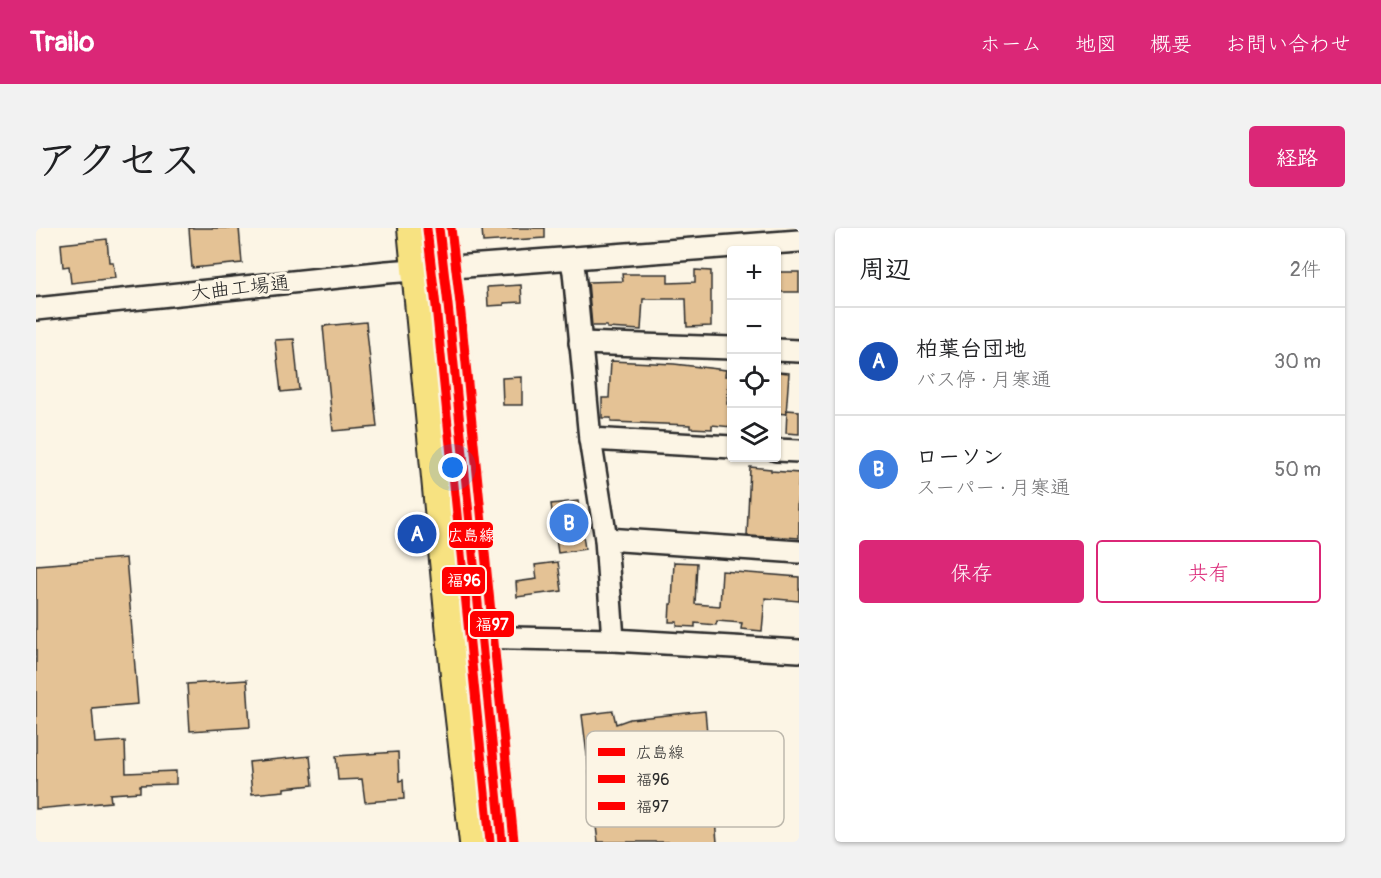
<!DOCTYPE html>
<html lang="ja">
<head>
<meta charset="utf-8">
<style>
	:root { --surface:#fff; --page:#f2f2f2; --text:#202124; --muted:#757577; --line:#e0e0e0; --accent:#db2777 }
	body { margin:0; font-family:Pangolin,"Klee One",sans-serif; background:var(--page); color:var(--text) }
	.controls { position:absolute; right:18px; top:18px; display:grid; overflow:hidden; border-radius:6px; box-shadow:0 2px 4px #0004 }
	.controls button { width:54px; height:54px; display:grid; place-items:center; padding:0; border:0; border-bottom:2px solid var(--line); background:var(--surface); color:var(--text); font:30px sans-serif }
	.you { position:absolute; left:417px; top:240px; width:21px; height:21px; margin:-15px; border:4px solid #fff; border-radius:50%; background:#1a73e8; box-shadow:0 0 0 9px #1a73e833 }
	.badge { display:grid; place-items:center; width:39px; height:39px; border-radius:50%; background:var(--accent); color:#fff; font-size:20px; font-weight:700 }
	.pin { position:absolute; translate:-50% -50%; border:3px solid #fff; box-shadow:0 2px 6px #0006 }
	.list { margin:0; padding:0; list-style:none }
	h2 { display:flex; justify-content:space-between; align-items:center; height:78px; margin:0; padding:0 24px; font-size:26px }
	h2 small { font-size:20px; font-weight:400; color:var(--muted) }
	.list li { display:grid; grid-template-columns:39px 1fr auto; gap:18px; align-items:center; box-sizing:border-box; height:108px; padding:0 24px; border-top:2px solid var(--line) }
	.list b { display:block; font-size:22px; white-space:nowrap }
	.list p { margin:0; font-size:20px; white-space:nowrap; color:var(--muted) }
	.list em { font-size:20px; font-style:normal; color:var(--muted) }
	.actions { display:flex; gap:12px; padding:18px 24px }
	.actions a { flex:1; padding:14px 0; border:2px solid var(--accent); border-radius:6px; text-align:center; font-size:21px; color:var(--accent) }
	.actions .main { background:var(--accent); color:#fff }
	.icon { flex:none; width:33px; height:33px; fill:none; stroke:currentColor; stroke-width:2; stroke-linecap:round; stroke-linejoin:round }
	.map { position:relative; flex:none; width:763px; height:614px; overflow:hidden; border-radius:6px }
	header { display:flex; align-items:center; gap:36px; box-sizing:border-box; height:84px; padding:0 30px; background:var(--accent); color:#fff }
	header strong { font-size:28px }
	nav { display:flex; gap:33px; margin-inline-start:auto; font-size:21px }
	.intro { display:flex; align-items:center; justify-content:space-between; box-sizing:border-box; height:144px; padding:0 36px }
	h1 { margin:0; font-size:42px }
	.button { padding:15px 27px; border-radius:6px; background:var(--accent); color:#fff; font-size:21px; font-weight:700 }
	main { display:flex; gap:36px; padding:0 36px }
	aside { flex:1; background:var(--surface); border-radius:6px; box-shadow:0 2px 4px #0004 }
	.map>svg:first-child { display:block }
	.building { fill:#e4c295; stroke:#2b2b2b; stroke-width:1.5 }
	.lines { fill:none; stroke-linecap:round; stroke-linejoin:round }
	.minor-casing { stroke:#2b2b2b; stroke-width:26 }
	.highway-casing { stroke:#2b2b2b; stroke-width:34 }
	.minor { stroke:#fcf5e5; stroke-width:21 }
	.highway { stroke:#f7e281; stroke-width:30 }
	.bus-1-casing { stroke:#fcf5e5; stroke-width:14 }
	.bus-2-casing { stroke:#fcf5e5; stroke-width:14 }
	.bus-3-casing { stroke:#fcf5e5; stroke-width:14 }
	.bus-1 { stroke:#f00; stroke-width:9 }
	.bus-2 { stroke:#f00; stroke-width:9 }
	.bus-3 { stroke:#f00; stroke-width:9 }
	.labels { text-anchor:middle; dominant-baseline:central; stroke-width:6; stroke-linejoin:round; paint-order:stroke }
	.street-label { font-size:20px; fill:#2b2b2b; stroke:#fcf5e5 }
	.key { fill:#fcf5e5; stroke:#bdb8ad; stroke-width:1.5 }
	.key-label { font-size:16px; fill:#2b2b2b }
	.line-badge { stroke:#fcf5e5; stroke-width:2 }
	.badge-label { font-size:16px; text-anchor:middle; font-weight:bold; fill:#fff }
</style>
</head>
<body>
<header>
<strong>Trailo</strong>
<nav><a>ホーム</a><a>地図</a><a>概要</a><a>お問い合わせ</a></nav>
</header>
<div class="intro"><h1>アクセス</h1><a class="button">経路</a></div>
<main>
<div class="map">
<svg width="763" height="614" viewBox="0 0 763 614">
	<rect width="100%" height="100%" fill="#fcf5e5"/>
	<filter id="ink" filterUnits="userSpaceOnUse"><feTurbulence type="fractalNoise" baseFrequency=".0167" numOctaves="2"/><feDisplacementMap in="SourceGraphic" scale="12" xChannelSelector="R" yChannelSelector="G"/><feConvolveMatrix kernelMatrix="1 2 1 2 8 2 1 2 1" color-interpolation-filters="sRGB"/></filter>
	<g filter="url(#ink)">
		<!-- building -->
		<g class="building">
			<polygon points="153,0 203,0 206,35 156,40"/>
			<polygon points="446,0 509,0 509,10 447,14"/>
			<polygon points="71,11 73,34 77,34 79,50 35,55 33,38 27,39 25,16"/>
			<polygon points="659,42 675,43 675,98 651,99 650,71 607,71 605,102 571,100 571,98 556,98 552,54 587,53 586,46 632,46 632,55 659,54"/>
			<rect x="741" y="44" width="22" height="20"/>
			<polygon points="485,57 486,74 468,75 468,77 452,78 451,59"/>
			<polygon points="330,94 341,199 297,203 287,98"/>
			<polygon points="258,111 263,162 245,164 239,112"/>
			<polygon points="575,133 638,136 690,142 689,148 693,148 691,176 696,176 696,199 676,197 676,201 654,200 654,197 575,194 575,190 566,190 566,170 573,170"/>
			<polygon points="741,144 753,145 750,186 741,185"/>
			<polygon points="486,149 486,177 467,177 466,150"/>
			<polygon points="751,182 763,183 763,206 750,205"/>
			<polygon points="714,239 735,241 735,243 763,245 761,282 763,282 763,310 736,308 736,309 711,308"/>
			<polygon points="542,273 549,321 522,325 515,276"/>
			<polygon points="90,330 102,476 56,480 59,515 89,513 90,545 140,543 140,556 104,557 104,564 74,566 75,574 0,581 0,337"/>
			<polygon points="522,334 526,363 481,369 480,354 501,351 499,337"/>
			<polygon points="638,334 661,335 659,376 684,378 686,343 763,349 763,373 729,370 726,403 705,401 706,395 681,393 680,397 659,395 659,399 641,398 641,394 633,394 634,376 636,376"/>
			<polygon points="211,452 214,499 154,503 151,456"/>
			<polygon points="577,483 580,496 594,491 669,483 681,614 562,614 546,487"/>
			<polygon points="362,524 363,553 367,552 368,571 329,574 326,551 302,552 300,528"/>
			<polygon points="274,528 277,557 248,560 248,563 216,566 213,534"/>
		</g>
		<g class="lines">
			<defs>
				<g id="minor">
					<polyline points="535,31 538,44 554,211 570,311 577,412"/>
					<polyline points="0,81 351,44 763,13"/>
					<polyline points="544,115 696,120"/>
					<polyline points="740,122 763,123"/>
					<polyline points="554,211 696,219"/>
					<polyline points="740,222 763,223"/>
					<polyline points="570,311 763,324"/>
					<polyline points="431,409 577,412 763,423"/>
				</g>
				<g id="highway">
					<polyline points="377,0 420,447 439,614"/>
					<polyline points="403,0 412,77 448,444 466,614"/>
				</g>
			</defs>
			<!-- minor casing -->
			<use href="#minor" class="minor-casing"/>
			<!-- highway casing -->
			<use href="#highway" class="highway-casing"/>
			<!-- minor -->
			<use href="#minor" class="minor"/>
			<!-- highway -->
			<use href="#highway" class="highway"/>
			<defs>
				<polyline id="bus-1" points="403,0 412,77 466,614"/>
				<polyline id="bus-2" points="391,1 400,78 454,614"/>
				<polyline id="bus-3" points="415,0 424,76 478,613"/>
			</defs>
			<!-- bus-1 casing -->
			<use href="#bus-1" class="bus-1-casing"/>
			<!-- bus-2 casing -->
			<use href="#bus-2" class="bus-2-casing"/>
			<!-- bus-3 casing -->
			<use href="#bus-3" class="bus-3-casing"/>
			<!-- bus-1 -->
			<use href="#bus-1" class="bus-1"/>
			<!-- bus-2 -->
			<use href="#bus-2" class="bus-2"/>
			<!-- bus-3 -->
			<use href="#bus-3" class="bus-3"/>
		</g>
	</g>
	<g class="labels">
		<!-- street labels -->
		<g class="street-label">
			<text transform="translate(204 60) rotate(-6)">大曲工場通</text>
		</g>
	</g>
	<!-- legend -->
	<rect x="550" y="503" width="198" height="96" rx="9" class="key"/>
	<rect x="562" y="520" width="27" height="8" fill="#f00"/>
	<rect x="562" y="547" width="27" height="8" fill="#f00"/>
	<rect x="562" y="574" width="27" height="8" fill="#f00"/>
	<g class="key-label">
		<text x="600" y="530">広島線</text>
		<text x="600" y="557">福96</text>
		<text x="600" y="584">福97</text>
	</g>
	<g class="line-badge">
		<rect x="412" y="293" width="46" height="28" rx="6" fill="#f00"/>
		<rect x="405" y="338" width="45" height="29" rx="6" fill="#f00"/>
		<rect x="433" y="382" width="46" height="28" rx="6" fill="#f00"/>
	</g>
	<g class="badge-label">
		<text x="435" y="313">広島線</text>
		<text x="428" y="358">福96</text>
		<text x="456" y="402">福97</text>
	</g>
</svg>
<div class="controls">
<button>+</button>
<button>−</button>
<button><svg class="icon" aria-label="locate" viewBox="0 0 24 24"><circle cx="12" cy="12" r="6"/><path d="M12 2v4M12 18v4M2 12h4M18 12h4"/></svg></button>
<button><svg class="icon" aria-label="layers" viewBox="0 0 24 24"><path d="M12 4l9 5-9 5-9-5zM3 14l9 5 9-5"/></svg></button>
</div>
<div class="you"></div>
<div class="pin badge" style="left:381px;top:306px;background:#1a4fb4">A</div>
<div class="pin badge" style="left:533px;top:295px;background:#3f7fe0">B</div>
</div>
<aside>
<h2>周辺<small>2件</small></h2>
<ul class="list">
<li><span class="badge" style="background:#1a4fb4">A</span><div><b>柏葉台団地</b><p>バス停 · 月寒通</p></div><em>30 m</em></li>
<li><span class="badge" style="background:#3f7fe0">B</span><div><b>ローソン</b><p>スーパー · 月寒通</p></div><em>50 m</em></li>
</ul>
<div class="actions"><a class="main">保存</a><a>共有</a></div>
</aside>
</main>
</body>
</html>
